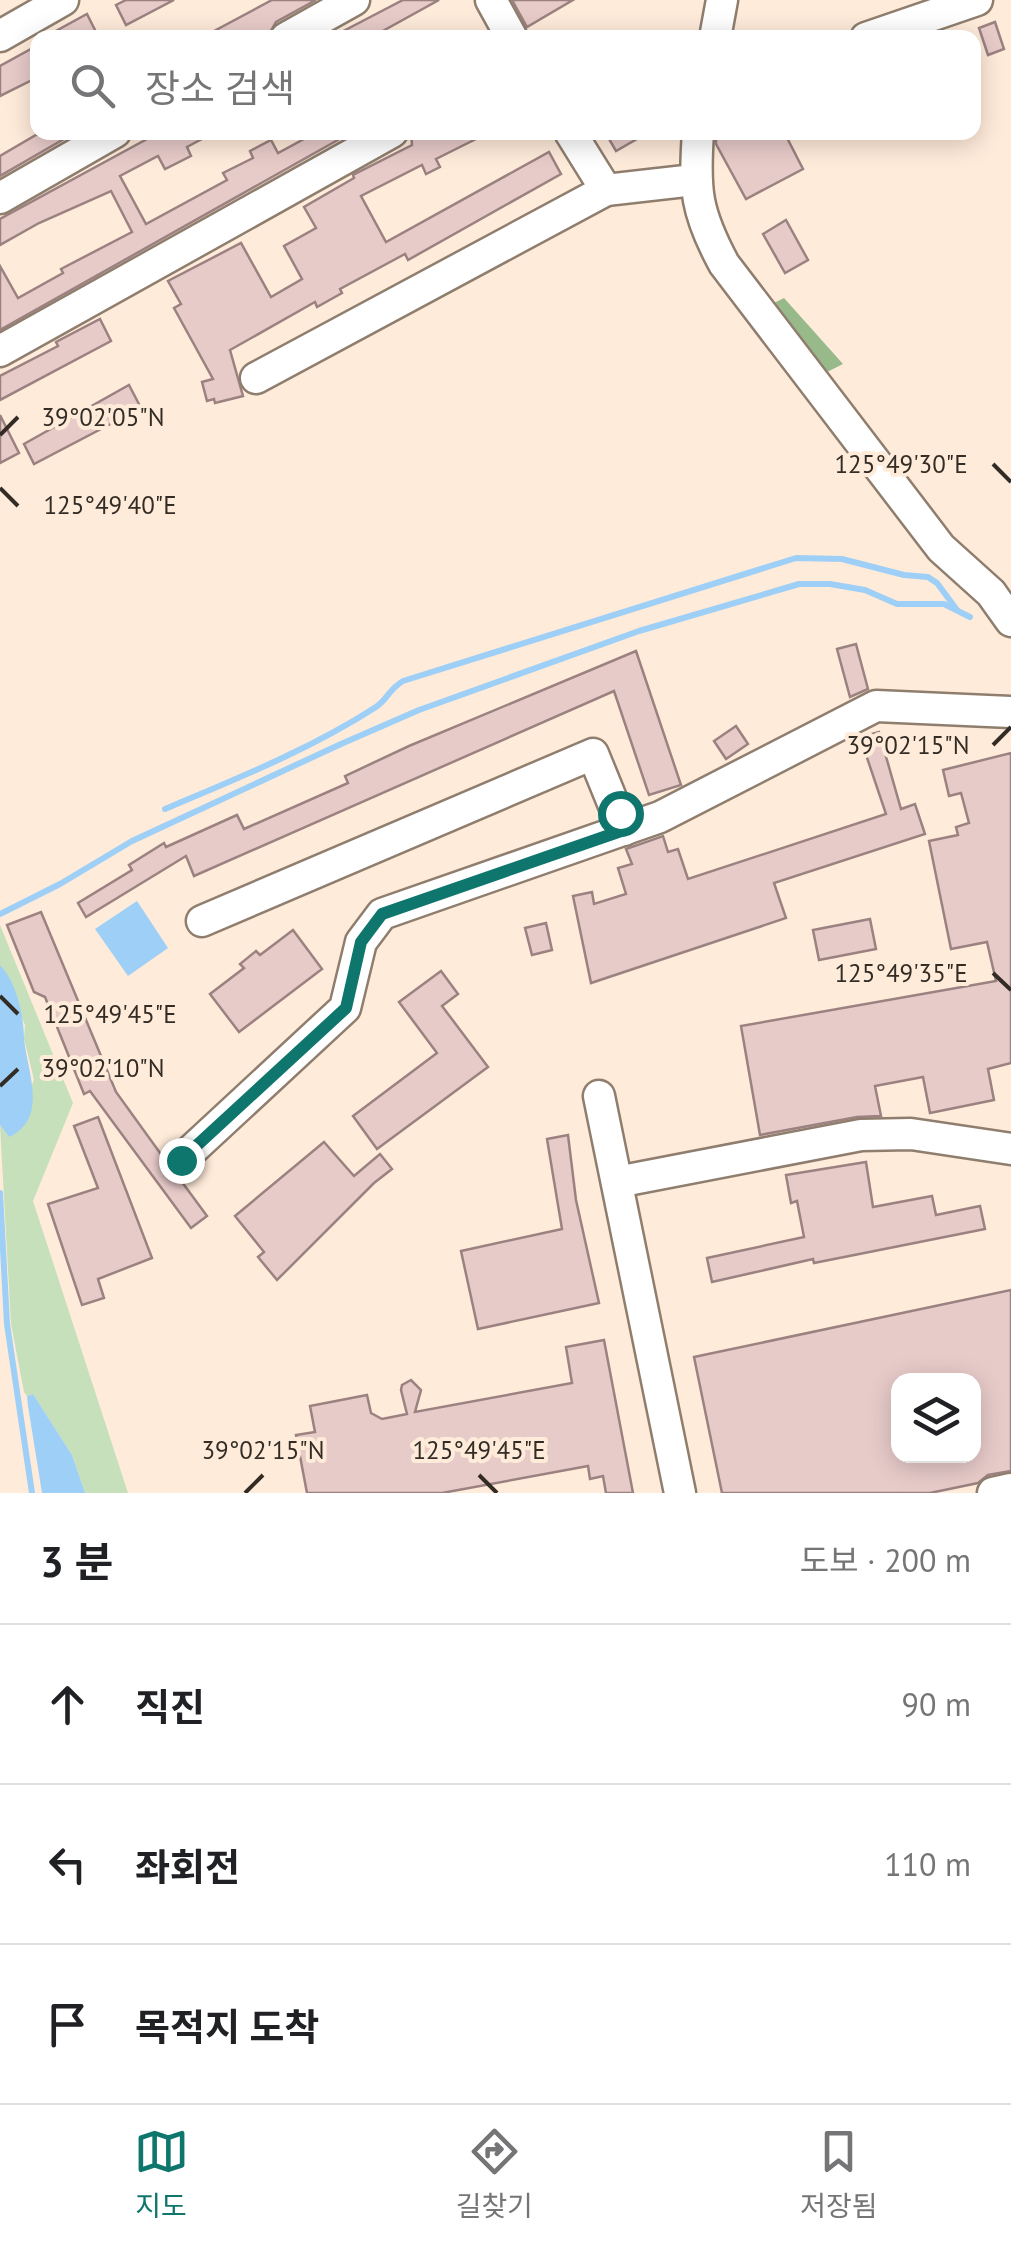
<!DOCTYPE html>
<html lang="ko">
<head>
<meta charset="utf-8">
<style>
	:root { --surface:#fff; --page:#f2f2f2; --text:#202124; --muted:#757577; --line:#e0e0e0; --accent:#0f766e }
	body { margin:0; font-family:"PT Sans","Noto Sans KR",sans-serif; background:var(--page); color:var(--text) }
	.controls { position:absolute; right:30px; bottom:30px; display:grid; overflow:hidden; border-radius:20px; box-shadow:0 5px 25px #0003 }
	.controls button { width:90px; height:90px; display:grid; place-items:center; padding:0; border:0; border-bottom:2px solid var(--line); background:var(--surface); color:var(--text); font:50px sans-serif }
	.stop { position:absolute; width:30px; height:30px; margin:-22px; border:8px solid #0f766e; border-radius:50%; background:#fff }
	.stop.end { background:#0f766e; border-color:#fff; box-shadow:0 2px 10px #0008 }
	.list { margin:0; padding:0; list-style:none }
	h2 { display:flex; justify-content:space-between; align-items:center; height:130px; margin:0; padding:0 40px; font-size:42px }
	h2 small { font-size:32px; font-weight:400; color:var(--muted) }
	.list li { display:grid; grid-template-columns:65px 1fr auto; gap:30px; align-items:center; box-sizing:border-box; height:160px; padding:0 40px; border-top:2px solid var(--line) }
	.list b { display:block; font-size:38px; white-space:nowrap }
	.list em { font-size:32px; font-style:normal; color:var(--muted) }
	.icon { flex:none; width:55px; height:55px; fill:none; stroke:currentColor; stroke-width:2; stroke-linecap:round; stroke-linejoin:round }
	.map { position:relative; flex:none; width:1011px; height:1493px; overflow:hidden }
	.search { position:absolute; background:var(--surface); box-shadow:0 5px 25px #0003; left:30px; right:30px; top:30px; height:110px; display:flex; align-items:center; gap:25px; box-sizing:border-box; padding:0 35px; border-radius:20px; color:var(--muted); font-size:38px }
	.sheet { height:610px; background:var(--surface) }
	nav { display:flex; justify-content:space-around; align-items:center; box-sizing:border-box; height:140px; border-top:2px solid var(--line); background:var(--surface); font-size:28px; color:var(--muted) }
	nav a { display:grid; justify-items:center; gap:5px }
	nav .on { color:var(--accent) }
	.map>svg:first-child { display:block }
	.green { fill:#c6e0bc }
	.forest { fill:#98ba8b }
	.water { fill:#9ecff6 }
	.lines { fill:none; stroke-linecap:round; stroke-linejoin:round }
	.stream { stroke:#9ecff6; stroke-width:6 }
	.building { fill:#e7cbc9; stroke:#9b8280; stroke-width:2.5; fill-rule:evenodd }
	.minor-casing { stroke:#8f7e6e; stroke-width:35 }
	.minor { stroke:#fff; stroke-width:30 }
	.route { stroke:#0f766e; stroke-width:12 }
	.ticks { fill:none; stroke:#332c25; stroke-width:4 }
	.ticks-label { font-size:25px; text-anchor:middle; fill:#332c25; stroke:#ffebda; stroke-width:8; stroke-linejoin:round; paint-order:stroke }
</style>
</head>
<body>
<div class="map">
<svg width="1011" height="1493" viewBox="0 0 1011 1493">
	<rect width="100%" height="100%" fill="#ffebda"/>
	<!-- green -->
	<polygon class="green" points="0,925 73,1103 33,1201 128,1493 85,1493 72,1455 33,1394 27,1396 24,1392 11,1324 0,1125 9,1137 34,1080 24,1038 25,1025 0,965"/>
	<!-- forest -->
	<polygon class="forest" points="784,298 843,364 827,372 772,304"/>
	<!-- water -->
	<g class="water">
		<polygon points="137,901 168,948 128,976 95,929"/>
		<path d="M0,965C17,984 23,1012 24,1037C26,1069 50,1118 9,1137L0,1125Z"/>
		<polygon points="33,1394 72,1455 85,1493 42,1493 28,1406 27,1396"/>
	</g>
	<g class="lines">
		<!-- stream -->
		<g class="stream">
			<path d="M165,809C236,779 311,749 376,707C388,699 388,690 403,681L796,558L842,559L904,575L928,577L937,583L957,610"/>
			<polyline points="0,914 60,884 132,841 341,744 419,710 639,631 799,584 830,584 865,590 897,604 944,604 970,617"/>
			<polyline points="0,1193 7,1324 32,1493"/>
		</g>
	</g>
	<!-- building -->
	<g class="building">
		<polygon points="126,0 174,0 126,25 116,5"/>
		<polygon points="272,0 316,0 276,22 267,38 201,38"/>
		<polygon points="403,0 439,0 370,38 330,38"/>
		<polygon points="512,0 573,0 527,27"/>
		<polygon points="87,14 99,38 43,38"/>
		<polygon points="995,22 1004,49 988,55 979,28"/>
		<polygon points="31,49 33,53 38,50 38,77 0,96 0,66"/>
		<polygon points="41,132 76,132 0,176 0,156"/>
		<polygon points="160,132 215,132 187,147 191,156 165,169 158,156 120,176 146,224 227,180 223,173 253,158 250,151 271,140 278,153 317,132 352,132 0,330 0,266 18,298 63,273 61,269 132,232 111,191 39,223 0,245 0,219"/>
		<polygon points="411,132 490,132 436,159 440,167 426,174 422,165 361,196 386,242 549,152 561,174 408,260 405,254 340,289 342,293 317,307 315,302 230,350 243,396 215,403 214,399 207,401 202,382 213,379 174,308 181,304 168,281 241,243 271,297 302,279 284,246 316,228 304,207 354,178 353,175 412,145"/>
		<polygon points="605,132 649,132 616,151"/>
		<polygon points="727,132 784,132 803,169 746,199 716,144 716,138"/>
		<polygon points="786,220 808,260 785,273 763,234"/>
		<polygon points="100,319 111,341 0,400 0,376 58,346 56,342"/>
		<polygon points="129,385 141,408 34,464 24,444"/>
		<polygon points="0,415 19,453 0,463"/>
		<polygon points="856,644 868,689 850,697 837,649"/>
		<polygon points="636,651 681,785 649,795 614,691 194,876 186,856 86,917 78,903 132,870 129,865 164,843 166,847 237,815 244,829 348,783 345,776 409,746"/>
		<polygon points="736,726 748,744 726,759 714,741"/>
		<polygon points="879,732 901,809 915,804 925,834 774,883 786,918 591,983 573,896 592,892 594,904 626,894 618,868 632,864 626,849 663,836 668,852 678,849 688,879 886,814 860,737"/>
		<polygon points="1011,753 1011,1063 988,1069 994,1100 930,1113 923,1077 875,1086 881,1116 857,1117 760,1135 741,1026 996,981 987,942 951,949 929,841 958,835 956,827 969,823 961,793 949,796 943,770"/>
		<polygon points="41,912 116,1092 163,1157 167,1172 179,1178 207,1216 191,1228 90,1091 84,1094 45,997 34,992 7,925"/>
		<polygon points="870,919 876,949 819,960 813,930"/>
		<polygon points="546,923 552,950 532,955 525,928"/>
		<polygon points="293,930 322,969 239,1032 210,994 244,968 240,964 256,951 260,955"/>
		<polygon points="441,971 458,994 442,1006 488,1067 377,1149 353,1116 437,1053 399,1002"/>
		<polygon points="98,1117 152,1258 98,1279 104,1298 82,1305 48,1204 98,1188 74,1126"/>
		<polygon points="568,1135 576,1200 599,1303 478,1329 461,1251 562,1229 547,1139"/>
		<polygon points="324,1142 354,1176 380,1154 392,1169 374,1183 277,1280 258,1257 264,1252 235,1216"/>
		<polygon points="866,1162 873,1207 932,1196 936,1215 980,1206 985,1229 814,1263 813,1259 712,1282 707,1258 804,1237 797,1201 791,1203 786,1175"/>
		<path d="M1011,1290V1471L988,1475L978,1483L930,1493H722L694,1357ZM898,1380H974V1456H898Z"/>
		<polygon points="604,1340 633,1493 606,1493 603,1476 590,1479 588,1466 442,1493 307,1493 296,1435 315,1432 310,1406 367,1395 371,1413 382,1419 407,1414 401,1390 402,1385 411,1380 421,1390 415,1412 572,1383 566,1347"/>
	</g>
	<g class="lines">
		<defs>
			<g id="minor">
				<polyline points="491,0 512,38"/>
				<polyline points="0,36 63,0"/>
				<polyline points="286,38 354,0"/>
				<polyline points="715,38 722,0"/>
				<polyline points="866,38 977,0"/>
				<polyline points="570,132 606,190 694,180"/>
				<path d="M698,132C694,190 696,212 724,264L941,548L991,593L1011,621"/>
				<polyline points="0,198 115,132"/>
				<polyline points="0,351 392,132"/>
				<polyline points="256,378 606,190"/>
				<polyline points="202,921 593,754 624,830"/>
				<polyline points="599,1096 680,1493"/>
				<polyline points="181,1160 345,1008 361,942 382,914 660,817 876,706 1011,712"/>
				<polyline points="617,1182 861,1135 911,1134 1011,1149"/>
				<polyline points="993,1493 1011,1489"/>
			</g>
		</defs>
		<!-- minor casing -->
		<use href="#minor" class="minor-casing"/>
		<!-- minor -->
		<use href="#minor" class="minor"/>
	</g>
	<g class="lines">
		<!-- route -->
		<polyline class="route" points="181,1160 346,1008 361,942 382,914 624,830 620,813"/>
	</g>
	<!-- ticks -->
	<path class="ticks" d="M0,435L18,417M993,464L1011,482M0,488L18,506M993,745L1011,727M993,973L1011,990M0,996L18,1014M0,1086L18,1069M479,1475L497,1493M245,1493L263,1475"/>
	<g class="ticks-label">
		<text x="103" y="426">39°02'05"N</text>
		<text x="901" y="473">125°49'30"E</text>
		<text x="110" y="514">125°49'40"E</text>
		<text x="908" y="754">39°02'15"N</text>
		<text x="901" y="982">125°49'35"E</text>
		<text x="110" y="1023">125°49'45"E</text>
		<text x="103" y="1077">39°02'10"N</text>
		<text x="263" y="1459">39°02'15"N</text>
		<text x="479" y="1459">125°49'45"E</text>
	</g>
</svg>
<div class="controls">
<button><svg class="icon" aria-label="layers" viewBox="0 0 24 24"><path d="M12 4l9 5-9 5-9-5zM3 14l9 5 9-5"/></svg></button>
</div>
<div class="stop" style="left:620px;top:813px"></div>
<div class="stop end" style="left:181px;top:1160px"></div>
<div class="search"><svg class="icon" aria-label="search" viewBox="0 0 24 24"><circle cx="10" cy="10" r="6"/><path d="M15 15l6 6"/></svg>장소 검색</div>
</div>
<section class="sheet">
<h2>3 분<small>도보 · 200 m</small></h2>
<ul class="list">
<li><svg class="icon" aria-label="ahead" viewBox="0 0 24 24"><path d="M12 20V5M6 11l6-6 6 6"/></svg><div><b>직진</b></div><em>90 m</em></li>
<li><svg class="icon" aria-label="left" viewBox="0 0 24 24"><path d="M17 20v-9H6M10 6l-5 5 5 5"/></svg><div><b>좌회전</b></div><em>110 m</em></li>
<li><svg class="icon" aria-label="arrive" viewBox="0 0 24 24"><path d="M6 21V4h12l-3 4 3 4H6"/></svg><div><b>목적지 도착</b></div></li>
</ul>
</section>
<nav>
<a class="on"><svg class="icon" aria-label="map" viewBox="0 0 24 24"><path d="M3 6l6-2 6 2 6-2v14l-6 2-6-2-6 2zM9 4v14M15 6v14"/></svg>지도</a>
<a><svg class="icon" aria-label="directions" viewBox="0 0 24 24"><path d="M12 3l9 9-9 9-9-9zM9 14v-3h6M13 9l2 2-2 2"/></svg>길찾기</a>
<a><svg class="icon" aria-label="saved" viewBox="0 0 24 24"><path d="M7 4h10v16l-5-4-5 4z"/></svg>저장됨</a>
</nav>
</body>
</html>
